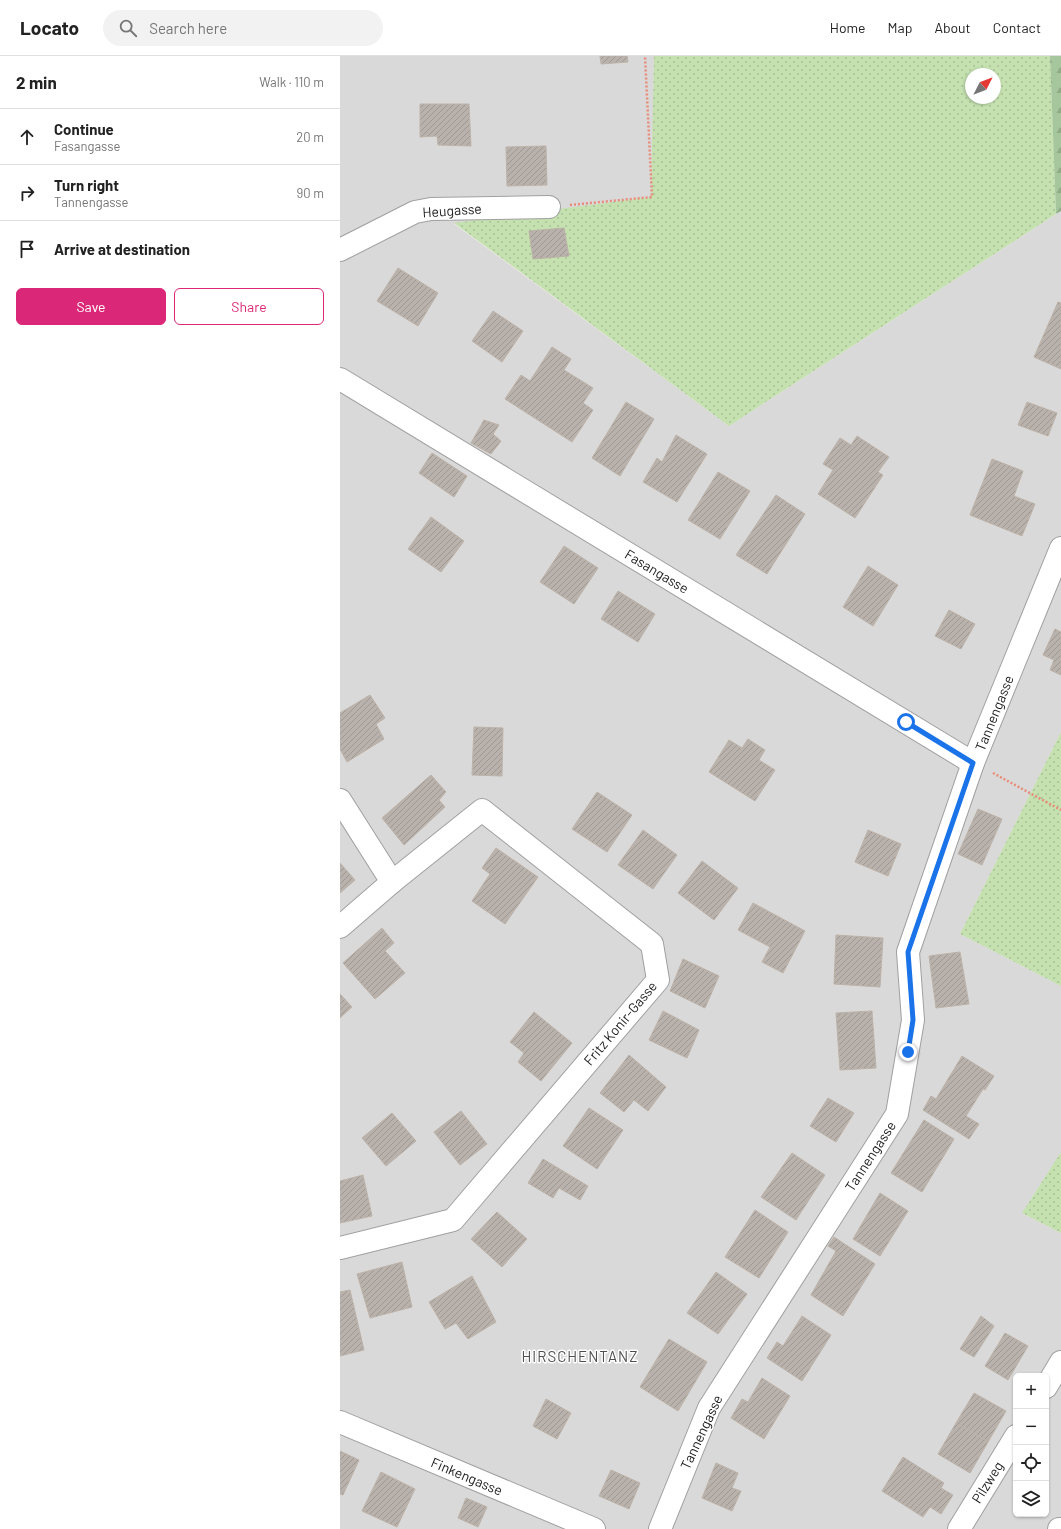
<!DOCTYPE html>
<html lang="en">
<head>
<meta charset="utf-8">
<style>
	:root { --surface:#fff; --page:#f2f2f2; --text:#222; --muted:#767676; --line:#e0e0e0; --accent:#db2777 }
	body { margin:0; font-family:Barlow,sans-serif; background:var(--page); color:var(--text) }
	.controls { position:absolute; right:12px; bottom:12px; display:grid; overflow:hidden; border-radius:6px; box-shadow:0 1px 3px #0004 }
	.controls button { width:36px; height:36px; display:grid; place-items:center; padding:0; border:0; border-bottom:1px solid var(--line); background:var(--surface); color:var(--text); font:20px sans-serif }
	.compass { position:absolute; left:625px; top:12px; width:36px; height:36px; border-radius:50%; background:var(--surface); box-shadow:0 1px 3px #0004; rotate:48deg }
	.stop { position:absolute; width:12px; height:12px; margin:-9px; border:3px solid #1a73e8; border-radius:50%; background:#fff }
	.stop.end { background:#1a73e8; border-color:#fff; box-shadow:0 1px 4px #0008 }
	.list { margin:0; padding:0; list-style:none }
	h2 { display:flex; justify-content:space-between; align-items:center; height:52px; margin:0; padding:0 16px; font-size:17px }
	h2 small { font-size:13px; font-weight:400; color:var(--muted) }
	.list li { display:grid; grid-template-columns:26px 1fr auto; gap:12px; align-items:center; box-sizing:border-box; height:56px; padding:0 16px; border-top:1px solid var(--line) }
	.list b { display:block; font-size:15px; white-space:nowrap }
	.list p { margin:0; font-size:13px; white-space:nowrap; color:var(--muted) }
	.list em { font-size:13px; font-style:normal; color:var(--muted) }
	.actions { display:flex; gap:8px; padding:12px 16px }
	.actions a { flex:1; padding:9px 0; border:1px solid var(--accent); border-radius:6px; text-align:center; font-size:14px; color:var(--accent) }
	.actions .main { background:var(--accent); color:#fff }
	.icon { flex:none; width:22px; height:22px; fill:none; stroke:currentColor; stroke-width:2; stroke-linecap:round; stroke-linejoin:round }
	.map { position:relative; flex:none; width:721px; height:1473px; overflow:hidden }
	header { display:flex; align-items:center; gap:24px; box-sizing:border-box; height:56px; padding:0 20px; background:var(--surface); border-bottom:1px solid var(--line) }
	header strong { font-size:19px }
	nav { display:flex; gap:22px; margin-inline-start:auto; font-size:14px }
	.search { width:280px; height:36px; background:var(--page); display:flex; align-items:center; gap:10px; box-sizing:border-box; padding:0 14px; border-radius:22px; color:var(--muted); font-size:15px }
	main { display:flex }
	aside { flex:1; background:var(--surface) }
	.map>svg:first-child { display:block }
	.residential { fill:#dad9d9; fill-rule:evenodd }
	.grass { fill:url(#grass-dots); fill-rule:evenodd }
	.forest { fill:url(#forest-firs) }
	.building { fill:url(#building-hatch); stroke:#bcb2a8 }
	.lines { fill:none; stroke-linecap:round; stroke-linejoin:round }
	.minor-casing { stroke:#a0a0a0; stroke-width:24 }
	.path { stroke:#e88c79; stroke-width:2.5; stroke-dasharray:2 2; stroke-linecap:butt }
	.minor { stroke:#fff; stroke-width:22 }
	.route { stroke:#1a73e8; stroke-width:5 }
	.labels { text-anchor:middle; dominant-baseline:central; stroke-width:3; stroke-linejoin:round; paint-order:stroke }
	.street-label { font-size:14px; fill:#1c1c1c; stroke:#fff }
	.neighbourhood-label { font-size:15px; letter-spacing:1px; fill:#4f4f4f; stroke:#fff }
</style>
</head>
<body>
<header>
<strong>Locato</strong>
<div class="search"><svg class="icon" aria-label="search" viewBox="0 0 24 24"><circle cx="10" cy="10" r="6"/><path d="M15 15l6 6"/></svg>Search here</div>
<nav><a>Home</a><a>Map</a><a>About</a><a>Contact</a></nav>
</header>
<main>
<aside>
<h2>2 min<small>Walk · 110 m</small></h2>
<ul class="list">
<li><svg class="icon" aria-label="ahead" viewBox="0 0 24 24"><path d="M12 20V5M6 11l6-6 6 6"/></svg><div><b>Continue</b><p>Fasangasse</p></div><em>20 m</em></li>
<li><svg class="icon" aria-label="right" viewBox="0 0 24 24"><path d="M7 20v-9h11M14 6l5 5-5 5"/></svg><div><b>Turn right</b><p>Tannengasse</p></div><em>90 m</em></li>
<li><svg class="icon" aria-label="arrive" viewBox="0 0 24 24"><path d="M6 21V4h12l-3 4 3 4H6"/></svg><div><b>Arrive at destination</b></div></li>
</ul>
<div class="actions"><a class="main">Save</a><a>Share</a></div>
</aside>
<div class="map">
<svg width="721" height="1473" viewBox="0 0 721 1473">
	<defs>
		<pattern id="grass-dots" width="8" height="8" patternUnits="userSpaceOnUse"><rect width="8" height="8" fill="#c4e1af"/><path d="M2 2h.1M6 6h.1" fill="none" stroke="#a8c096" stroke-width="1.8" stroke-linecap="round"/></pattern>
		<pattern id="forest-firs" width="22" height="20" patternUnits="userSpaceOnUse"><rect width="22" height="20" fill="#a6c79d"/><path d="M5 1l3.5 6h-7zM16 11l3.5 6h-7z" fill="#8eaa87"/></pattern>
		<pattern id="building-hatch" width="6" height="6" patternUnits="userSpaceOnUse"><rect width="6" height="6" fill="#b9b2ac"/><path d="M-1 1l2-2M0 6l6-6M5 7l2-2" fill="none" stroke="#9e9893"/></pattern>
	</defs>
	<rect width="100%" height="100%" fill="#eceae3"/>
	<!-- residential -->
	<path class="residential" d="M0,0H314L312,141L114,168L389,370L721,155V676L620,878L721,930V1096L682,1157L721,1177V1473H0ZM676,1320H706V1458H676Z"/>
	<!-- grass -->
	<g class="grass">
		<path d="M314,0H710L716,158L389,370L114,167L311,141ZM631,18H655V42H631Z"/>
		<polygon points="721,676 721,930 620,878"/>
		<polygon points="721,1096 721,1177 682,1157"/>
	</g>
	<!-- forest -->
	<polygon class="forest" points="710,0 721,0 721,155 716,158"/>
	<!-- building -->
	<g class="building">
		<polygon points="260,0 287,0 288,6 261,8"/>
		<polygon points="80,48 129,48 131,90 98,89 97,80 80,81"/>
		<polygon points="206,90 207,129 167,130 166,91"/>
		<polygon points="224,172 229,200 193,203 189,175"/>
		<polygon points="58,212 98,237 78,270 37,245"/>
		<polygon points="718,246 721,247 721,313 694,301"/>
		<polygon points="153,255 183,275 162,306 132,285"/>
		<polygon points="212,291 231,303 224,314 253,332 243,347 253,354 232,386 165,343 181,319 190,325"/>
		<polygon points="286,346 314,363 280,420 252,402"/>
		<polygon points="687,346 717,357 708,380 678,369"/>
		<polygon points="144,364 159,369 153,378 161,385 151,398 131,387"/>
		<polygon points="336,379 367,398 337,446 303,426 317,402 322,406"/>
		<polygon points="517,380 549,401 538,416 543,419 515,462 478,438 493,414 483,408 500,382 511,389"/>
		<polygon points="92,397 127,420 114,441 79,417"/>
		<polygon points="652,403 683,415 674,440 695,448 682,480 630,459"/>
		<polygon points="378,416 410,435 380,483 348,464"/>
		<polygon points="436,439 465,458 427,518 396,499"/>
		<polygon points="91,461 124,485 101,516 68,493"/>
		<polygon points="224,490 258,512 234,548 200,526"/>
		<polygon points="528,510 558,529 533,570 503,551"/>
		<polygon points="278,535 315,558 298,586 261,563"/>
		<polygon points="609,554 635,568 621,593 595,580"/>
		<polygon points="715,573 721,576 721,619 710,614 714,604 703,599"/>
		<polygon points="30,639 45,662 36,668 44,683 7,706 0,693 0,657"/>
		<polygon points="134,671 163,672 162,720 132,719"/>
		<polygon points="408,683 425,694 419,704 435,714 415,745 369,716 389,684 402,692"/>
		<polygon points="91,719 106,736 99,744 105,751 64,789 42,762"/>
		<polygon points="257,736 292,759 267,796 232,773"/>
		<polygon points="638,753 662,763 642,809 618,798"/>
		<polygon points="303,774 337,799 313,833 278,809"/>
		<polygon points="528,774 561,788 548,820 515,806"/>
		<polygon points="156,792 198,821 165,868 132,845 150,818 142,812"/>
		<polygon points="362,805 398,832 374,864 338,837"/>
		<polygon points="0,807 15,824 0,837"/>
		<polygon points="413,847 465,875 443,917 422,906 430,891 398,874"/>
		<polygon points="42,872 54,887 45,895 65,917 35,943 3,907"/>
		<polygon points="496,879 543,882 540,931 494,928"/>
		<polygon points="620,896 629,948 596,952 589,900"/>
		<polygon points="343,903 379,920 365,952 330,935"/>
		<polygon points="0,938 12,951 0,962"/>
		<polygon points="323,955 359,974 347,1002 309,984"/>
		<polygon points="532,955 536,1012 500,1014 496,957"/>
		<polygon points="194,956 232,987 201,1025 178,1006 184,997 170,986"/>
		<polygon points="289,999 326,1031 308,1055 294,1044 284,1056 260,1037"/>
		<polygon points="622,1000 654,1020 645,1034 643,1033 626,1060 639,1068 629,1083 583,1054 591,1040 596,1043"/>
		<polygon points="488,1042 514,1057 496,1086 470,1070"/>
		<polygon points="249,1052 283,1074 257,1113 223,1090"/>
		<polygon points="121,1055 147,1088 120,1109 94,1076"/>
		<polygon points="52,1057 76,1085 46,1110 22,1082"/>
		<polygon points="584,1064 614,1083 582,1136 551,1117"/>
		<polygon points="452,1097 485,1119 456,1164 421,1141"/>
		<polygon points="203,1103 248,1130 240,1144 219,1132 213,1142 188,1127"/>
		<polygon points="23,1119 32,1160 0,1167 0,1125"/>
		<polygon points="540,1137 568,1155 540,1200 513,1183"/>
		<polygon points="415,1154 448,1176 419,1222 385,1201"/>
		<polygon points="157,1156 187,1183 162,1211 131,1183"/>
		<polygon points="494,1181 535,1208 503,1260 471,1239 496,1195 488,1190"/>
		<polygon points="62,1206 72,1251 30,1262 17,1218"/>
		<polygon points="376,1216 407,1238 378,1278 347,1257"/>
		<polygon points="132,1220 156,1266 128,1283 116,1267 105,1273 89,1246"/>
		<polygon points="10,1234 24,1294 0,1300 0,1236"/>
		<polygon points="462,1260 491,1279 462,1325 427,1302 437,1286 443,1290"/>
		<polygon points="641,1260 654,1270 634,1301 620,1293"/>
		<polygon points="665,1277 688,1290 668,1324 645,1310"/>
		<polygon points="329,1283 367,1306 338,1355 300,1331"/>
		<polygon points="422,1322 450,1340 424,1383 391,1362 402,1343 408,1346"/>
		<polygon points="634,1337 666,1355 648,1386 616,1367"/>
		<polygon points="206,1343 231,1357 217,1383 193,1370"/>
		<polygon points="616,1367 648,1386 630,1417 598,1398"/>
		<polygon points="0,1395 19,1404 3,1439 0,1438"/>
		<polygon points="563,1401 604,1427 601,1432 613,1439 601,1458 590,1451 583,1461 542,1435"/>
		<polygon points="376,1407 398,1417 392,1432 401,1435 392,1455 362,1442"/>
		<polygon points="271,1414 300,1427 289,1453 259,1440"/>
		<polygon points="41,1416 75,1433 57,1471 22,1455"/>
		<polygon points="126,1442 147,1451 138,1471 118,1462"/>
	</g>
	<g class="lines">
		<defs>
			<g id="minor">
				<polyline points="0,194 75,156 91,153 209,151"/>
				<polyline points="0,323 633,707"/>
				<polyline points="0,744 52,826"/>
				<polyline points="0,871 52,826 142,754 312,888 318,924 113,1164 0,1192"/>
				<polyline points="706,1331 721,1306"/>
				<polyline points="0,1366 254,1473"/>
				<polyline points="320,1473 369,1352 557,1058 573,964 568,896 633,707 721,492"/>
				<polyline points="619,1473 676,1380"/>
				<polyline points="719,1473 721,1473"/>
			</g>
		</defs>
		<!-- minor casing -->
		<use href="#minor" class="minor-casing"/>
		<!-- path -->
		<g class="path">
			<polyline points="230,149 312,141 305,0"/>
			<polyline points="653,717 721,754"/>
		</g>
		<!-- minor -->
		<use href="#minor" class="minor"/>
	</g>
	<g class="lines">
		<!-- route -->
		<polyline class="route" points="566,666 633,707 568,896 573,964 568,996"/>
	</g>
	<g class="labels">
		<!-- street labels -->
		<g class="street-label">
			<text transform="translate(112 154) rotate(-4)">Heugasse</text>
			<text transform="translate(317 515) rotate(31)">Fasangasse</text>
			<text transform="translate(654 657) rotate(-68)">Tannengasse</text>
			<text transform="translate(280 967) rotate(-50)">Fritz Konir-Gasse</text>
			<text transform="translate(530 1100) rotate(-57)">Tannengasse</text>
			<text transform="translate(361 1376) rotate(-65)">Tannengasse</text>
			<text transform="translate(127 1420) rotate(23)">Finkengasse</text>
			<text transform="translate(647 1426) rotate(-58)">Pilzweg</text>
		</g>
		<!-- neighbourhood labels -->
		<g class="neighbourhood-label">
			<text x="240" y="1300">HIRSCHENTANZ</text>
		</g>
	</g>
</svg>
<div class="controls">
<button>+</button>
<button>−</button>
<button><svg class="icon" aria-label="locate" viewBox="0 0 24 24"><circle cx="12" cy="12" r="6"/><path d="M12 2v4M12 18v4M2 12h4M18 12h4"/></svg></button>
<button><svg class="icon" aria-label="layers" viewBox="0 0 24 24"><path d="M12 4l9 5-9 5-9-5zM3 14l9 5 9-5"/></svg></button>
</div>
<svg class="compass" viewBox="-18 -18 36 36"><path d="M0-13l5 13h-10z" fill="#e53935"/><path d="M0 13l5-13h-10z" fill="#767676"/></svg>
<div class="stop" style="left:566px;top:666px"></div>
<div class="stop end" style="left:568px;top:996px"></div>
</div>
</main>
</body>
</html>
